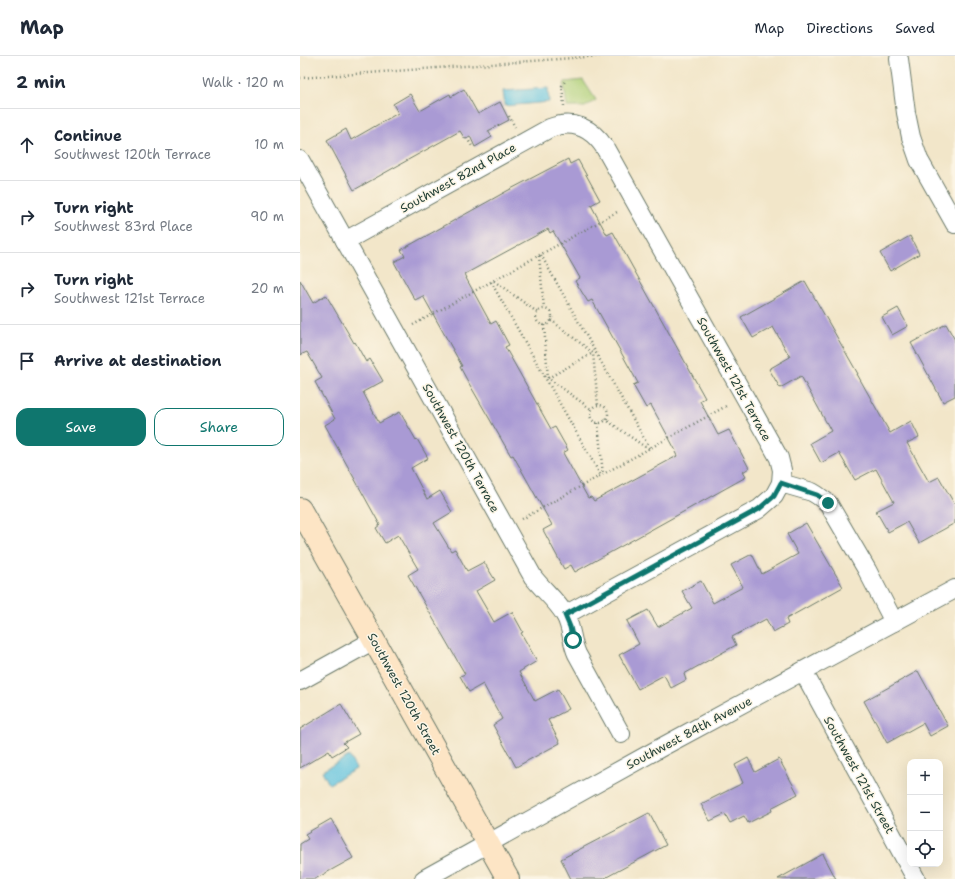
<!DOCTYPE html>
<html lang="en">
<head>
<meta charset="utf-8">
<style>
	:root { --surface:#fff; --page:#f6f6f7; --text:#1f2937; --muted:#747a83; --line:#e0e1e3; --accent:#0f766e }
	body { margin:0; font-family:"Shantell Sans",sans-serif; background:var(--page); color:var(--text) }
	.controls { position:absolute; right:12px; bottom:12px; display:grid; overflow:hidden; border-radius:8px; box-shadow:0 4px 16px #0002 }
	.controls button { width:36px; height:36px; display:grid; place-items:center; padding:0; border:0; border-bottom:1px solid var(--line); background:var(--surface); color:var(--text); font:20px sans-serif }
	.stop { position:absolute; width:12px; height:12px; margin:-9px; border:3px solid #0f766e; border-radius:50%; background:#fff }
	.stop.end { background:#0f766e; border-color:#fff; box-shadow:0 1px 4px #0008 }
	.list { margin:0; padding:0; list-style:none }
	h2 { display:flex; justify-content:space-between; align-items:center; height:52px; margin:0; padding:0 16px; font-size:17px }
	h2 small { font-size:13px; font-weight:400; color:var(--muted) }
	.list li { display:grid; grid-template-columns:26px 1fr auto; gap:12px; align-items:center; box-sizing:border-box; height:72px; padding:0 16px; border-top:1px solid var(--line) }
	.list b { display:block; font-size:15px; white-space:nowrap }
	.list p { margin:0; font-size:13px; white-space:nowrap; color:var(--muted) }
	.list em { font-size:13px; font-style:normal; color:var(--muted) }
	.actions { display:flex; gap:8px; padding:12px 16px }
	.actions a { flex:1; padding:9px 0; border:1px solid var(--accent); border-radius:12px; text-align:center; font-size:14px; color:var(--accent) }
	.actions .main { background:var(--accent); color:#fff }
	.icon { flex:none; width:22px; height:22px; fill:none; stroke:currentColor; stroke-width:2; stroke-linecap:round; stroke-linejoin:round }
	.map { position:relative; flex:none; width:655px; height:823px; overflow:hidden }
	header { display:flex; align-items:center; gap:24px; box-sizing:border-box; height:56px; padding:0 20px; background:var(--surface); border-bottom:1px solid var(--line) }
	header strong { font-size:19px }
	nav { display:flex; gap:22px; margin-inline-start:auto; font-size:14px }
	main { display:flex }
	aside { flex:1; background:var(--surface) }
	.map>svg:first-child { display:block }
	.green { fill:#adcf77; stroke:#668656 }
	.water { fill:#61c3df; stroke:#40808a }
	.building { fill:#a99ad4; fill-rule:evenodd }
	.lines { fill:none; stroke-linecap:round; stroke-linejoin:round }
	.street-casing { stroke:#697868; stroke-width:20 }
	.secondary-casing { stroke:#697868; stroke-width:24 }
	.path { stroke:#697868; stroke-width:2.5; stroke-dasharray:1 3; stroke-linecap:butt }
	.street { stroke:#fff; stroke-width:18 }
	.secondary { stroke:#fde5c5; stroke-width:22 }
	.route { stroke:#0f766e; stroke-width:5 }
	.labels { text-anchor:middle; dominant-baseline:central; stroke-width:3; stroke-linejoin:round; paint-order:stroke }
	.street-label { font-size:12px; fill:#1f3d34; stroke:#fcf5e5 }
</style>
</head>
<body>
<header>
<strong>Map</strong>
<nav><a>Map</a><a>Directions</a><a>Saved</a></nav>
</header>
<main>
<aside>
<h2>2 min<small>Walk · 120 m</small></h2>
<ul class="list">
<li><svg class="icon" aria-label="ahead" viewBox="0 0 24 24"><path d="M12 20V5M6 11l6-6 6 6"/></svg><div><b>Continue</b><p>Southwest 120th Terrace</p></div><em>10 m</em></li>
<li><svg class="icon" aria-label="right" viewBox="0 0 24 24"><path d="M7 20v-9h11M14 6l5 5-5 5"/></svg><div><b>Turn right</b><p>Southwest 83rd Place</p></div><em>90 m</em></li>
<li><svg class="icon" aria-label="right" viewBox="0 0 24 24"><path d="M7 20v-9h11M14 6l5 5-5 5"/></svg><div><b>Turn right</b><p>Southwest 121st Terrace</p></div><em>20 m</em></li>
<li><svg class="icon" aria-label="arrive" viewBox="0 0 24 24"><path d="M6 21V4h12l-3 4 3 4H6"/></svg><div><b>Arrive at destination</b></div></li>
</ul>
<div class="actions"><a class="main">Save</a><a>Share</a></div>
</aside>
<div class="map">
<svg width="655" height="823" viewBox="0 0 655 823">
	<rect width="100%" height="100%" fill="#fcf5e5"/>
	<filter id="ink" filterUnits="userSpaceOnUse"><feTurbulence type="fractalNoise" baseFrequency=".025" numOctaves="2"/><feDisplacementMap in="SourceGraphic" scale="8" xChannelSelector="R" yChannelSelector="G"/><feConvolveMatrix kernelMatrix="1 2 1 2 8 2 1 2 1" color-interpolation-filters="sRGB"/></filter>
	<filter id="wash" filterUnits="userSpaceOnUse"><feTurbulence type="fractalNoise" baseFrequency=".012" numOctaves="4" result="noise"/><feDisplacementMap in="SourceGraphic" scale="16" xChannelSelector="R" yChannelSelector="G"/><feGaussianBlur stdDeviation="0.9" result="paint"/><feColorMatrix in="noise" values="0 0 0 0 0 0 0 0 0 0 0 0 0 0 0 0 0 1.4 0 .05"/><feComposite in="paint" operator="in"/></filter>
	<g filter="url(#wash)">
		<rect width="100%" height="100%" fill="#f2e6c9"/>
		<!-- green -->
		<polygon class="green" points="283,24 296,44 285,51 267,51 264,30 265,26"/>
		<!-- water -->
		<g class="water">
			<polygon points="248,32 249,46 205,50 203,35"/>
			<polygon points="49,700 56,713 29,728 22,715"/>
		</g>
		<g id="blocks">
			<!-- building -->
			<g class="building">
				<polygon points="164,33 178,58 200,46 209,64 188,75 192,81 175,91 170,80 165,83 160,75 54,134 27,84 46,73 51,84 98,57 93,48 110,38 120,55 150,38 151,41"/>
				<path d="M268,103L270,108L278,104L300,144L291,149L307,179L313,176L405,342L400,345L418,379L429,374L449,412L443,416L446,421L275,516L271,509L264,513L243,474L252,469L213,399L211,400L167,324L160,311L162,310L123,240L115,244L94,206L105,200L101,194L207,135ZM248,173L250,177L253,175L280,222L275,225L288,246L292,244L338,327L333,329L346,352L351,349L376,395L375,396L377,400L294,445L291,441L288,442L263,397L268,394L255,371L251,373L205,291L209,289L196,265L191,268L166,222H167L165,218Z"/>
				<polygon points="610,180 619,198 590,215 580,197"/>
				<polygon points="0,224 13,247 26,239 54,287 55,286 66,306 70,303 83,325 63,336 79,367 100,356 116,384 117,383 128,402 111,412 127,443 140,435 152,456 134,467 151,495 155,493 167,515 184,506 195,524 176,535 194,566 212,556 223,576 221,577 237,605 219,616 235,645 258,633 269,653 248,664 260,687 216,711 193,669 202,663 183,628 169,636 160,620 165,618 108,519 118,513 98,479 85,487 76,472 80,469 25,369 35,363 15,326 22,322 7,296 0,299"/>
				<polygon points="505,225 558,318 557,318 590,377 611,365 619,381 607,387 629,426 639,421 655,449 655,467 619,487 607,466 588,476 576,455 594,446 576,413 555,424 539,397 521,407 510,387 531,375 501,320 480,332 469,313 490,301 473,271 453,282 441,261"/>
				<polygon points="598,252 608,270 592,279 582,261"/>
				<polygon points="646,268 655,284 655,340 643,346 611,287"/>
				<polygon points="506,467 543,531 486,563 488,568 473,576 466,563 432,581 436,589 384,618 386,624 371,632 364,619 338,633 319,599 339,588 327,565 348,554 358,571 392,552 382,535 401,525 413,547 443,531 431,509 452,498 462,518 498,498 487,478"/>
				<polygon points="618,615 648,670 630,680 623,667 587,687 564,645"/>
				<polygon points="41,648 59,678 43,687 47,691 32,700 29,695 0,712 0,673"/>
				<polygon points="448,702 455,716 479,703 498,738 471,752 472,755 448,767 444,760 430,767 425,758 410,765 401,748 443,727 435,709"/>
				<polygon points="349,757 366,789 303,823 271,823 261,803"/>
				<polygon points="31,763 53,802 15,823 0,823 0,788 8,783 5,778"/>
				<polygon points="523,798 536,823 478,823"/>
			</g>
		</g>
	</g>
	<g filter="url(#ink)">
		<use href="#blocks" fill-opacity="0" stroke="#697868" stroke-width="1"/>
		<g class="lines">
			<defs>
				<g id="street">
					<polyline points="599,3 606,57 611,81 619,104 655,168"/>
					<path d="M0,104L233,521C243,534 257,545 265,559C272,571 271,585 277,598L321,678"/>
					<path d="M45,185L250,72C273,63 292,72 305,92L479,402L482,414L481,427L512,436L517,439L528,447L567,514L594,566"/>
					<polyline points="265,559 459,453 474,440 481,427"/>
					<polyline points="503,615 616,823"/>
					<polyline points="0,625 74,584"/>
					<polyline points="124,823 360,692 655,533"/>
				</g>
				<polyline id="secondary" points="0,453 208,823"/>
			</defs>
			<!-- street casing -->
			<use href="#street" class="street-casing"/>
			<!-- secondary casing -->
			<use href="#secondary" class="secondary-casing"/>
			<!-- path -->
			<g class="path">
				<polyline points="0,22 300,0"/>
				<polyline points="264,50 262,30 265,25"/>
				<polyline points="209,60 215,71"/>
				<polyline points="167,82 173,92"/>
				<polyline points="241,199 350,393"/>
				<polyline points="239,200 244,252"/>
				<polyline points="194,225 237,256"/>
				<polyline points="191,226 301,420"/>
				<circle cx="244" cy="261" r="8"/>
				<polyline points="251,264 293,297 298,349"/>
				<polyline points="113,269 319,155"/>
				<polyline points="244,269 248,322 291,353"/>
				<polyline points="248,322 293,297"/>
				<circle cx="299" cy="358" r="9"/>
				<polyline points="305,363 348,393"/>
				<polyline points="298,367 303,419"/>
				<polyline points="222,463 428,349"/>
			</g>
			<!-- street -->
			<use href="#street" class="street"/>
			<!-- secondary -->
			<use href="#secondary" class="secondary"/>
		</g>
	</g>
	<g class="lines" filter="url(#ink)">
		<!-- route -->
		<polyline class="route" points="273,584 270,571 265,559 459,453 474,440 481,427 517,439 528,447"/>
	</g>
	<g class="labels">
		<!-- street labels -->
		<g class="street-label">
			<text transform="translate(158 122) rotate(-29)">Southwest 82nd Place</text>
			<text transform="translate(434 323) rotate(61)">Southwest 121st Terrace</text>
			<text transform="translate(161 392) rotate(61)">Southwest 120th Terrace</text>
			<text transform="translate(104 638) rotate(61)">Southwest 120th Street</text>
			<text transform="translate(389 677) rotate(-28)">Southwest 84th Avenue</text>
			<text transform="translate(559 719) rotate(61)">Southwest 121st Street</text>
		</g>
	</g>
</svg>
<div class="controls">
<button>+</button>
<button>−</button>
<button><svg class="icon" aria-label="locate" viewBox="0 0 24 24"><circle cx="12" cy="12" r="6"/><path d="M12 2v4M12 18v4M2 12h4M18 12h4"/></svg></button>
</div>
<div class="stop" style="left:273px;top:584px"></div>
<div class="stop end" style="left:528px;top:447px"></div>
</div>
</main>
</body>
</html>
